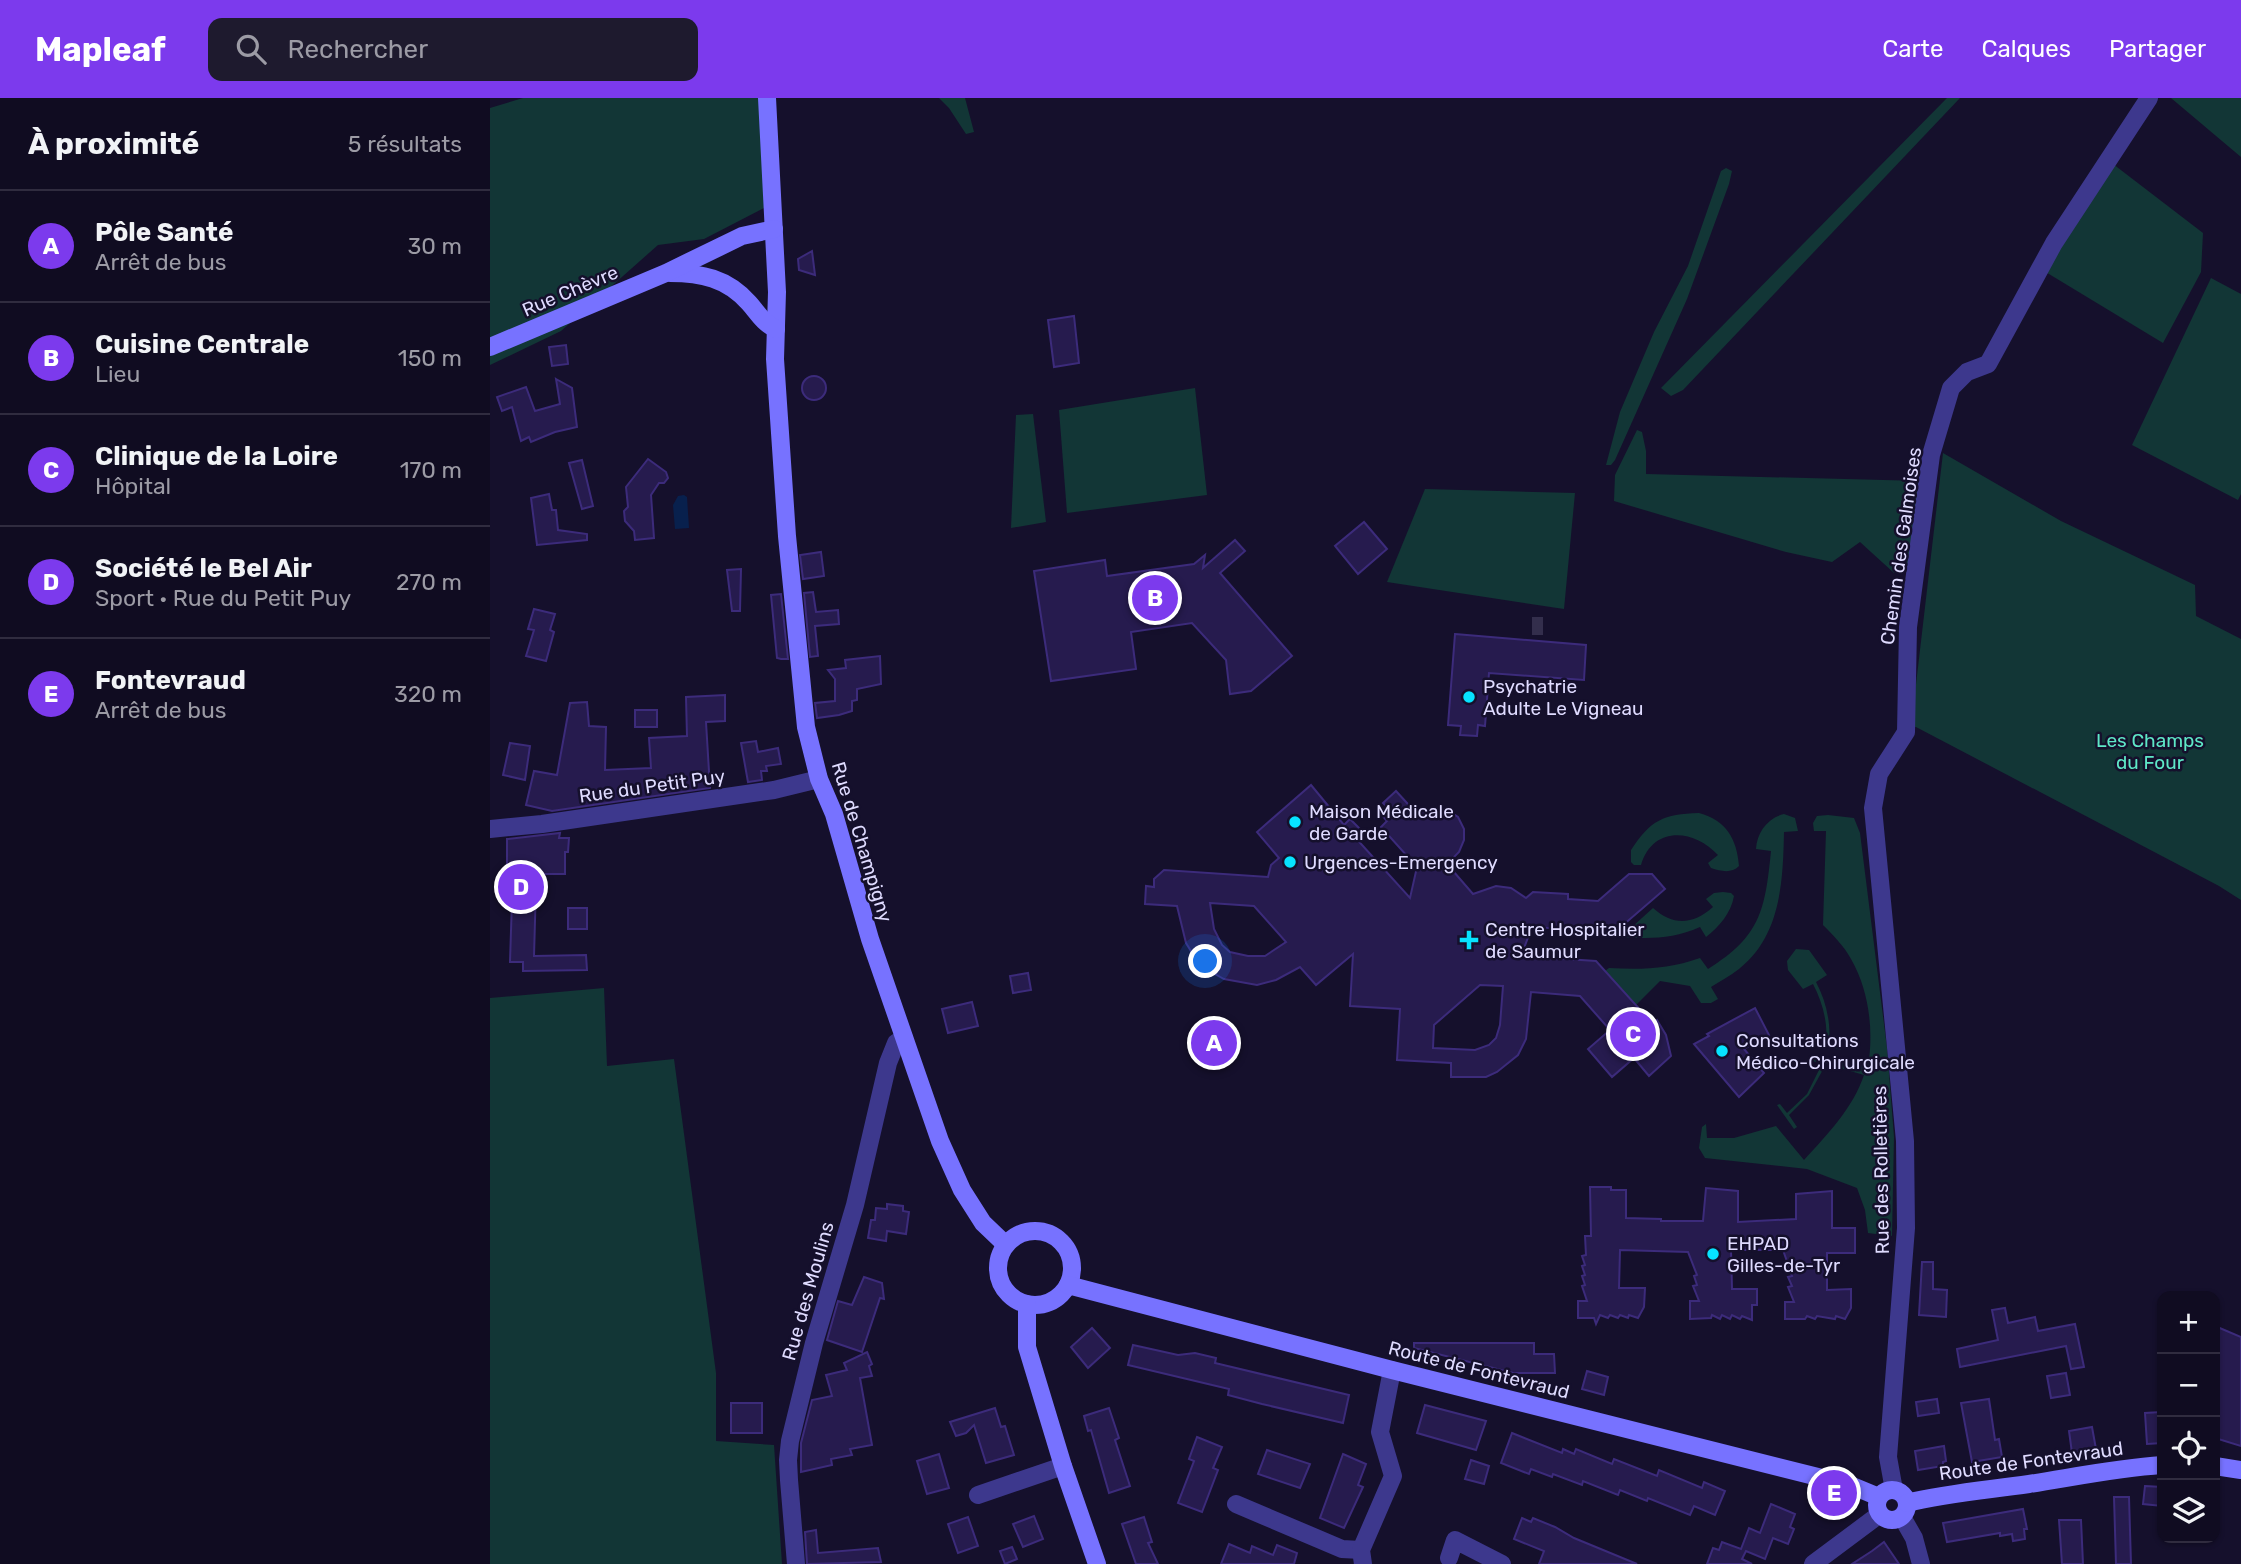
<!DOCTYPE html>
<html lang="fr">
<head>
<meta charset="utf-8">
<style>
	:root { --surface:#100c21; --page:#1e1a2e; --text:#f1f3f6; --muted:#9c9ba5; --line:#302c3f; --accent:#7c3aed }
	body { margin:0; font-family:Rubik,sans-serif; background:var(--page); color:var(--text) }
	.controls { position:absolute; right:21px; bottom:21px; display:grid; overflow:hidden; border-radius:14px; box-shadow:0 2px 5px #0004 }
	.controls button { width:63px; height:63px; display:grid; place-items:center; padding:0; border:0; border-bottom:2px solid var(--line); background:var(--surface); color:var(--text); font:35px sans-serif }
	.you { position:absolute; left:716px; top:864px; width:24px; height:24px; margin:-18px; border:5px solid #fff; border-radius:50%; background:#1a73e8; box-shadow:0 0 0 10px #1a73e833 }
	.badge { display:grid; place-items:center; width:46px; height:46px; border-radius:50%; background:var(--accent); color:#fff; font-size:23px; font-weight:700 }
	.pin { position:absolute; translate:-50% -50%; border:4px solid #fff; box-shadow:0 2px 7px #0006 }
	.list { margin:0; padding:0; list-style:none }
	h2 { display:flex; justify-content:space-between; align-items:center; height:91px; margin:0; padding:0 28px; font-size:30px }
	h2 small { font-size:23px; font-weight:400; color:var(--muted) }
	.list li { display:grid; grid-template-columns:46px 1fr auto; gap:21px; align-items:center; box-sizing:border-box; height:112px; padding:0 28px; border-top:2px solid var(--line) }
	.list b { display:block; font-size:26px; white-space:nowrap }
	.list p { margin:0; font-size:23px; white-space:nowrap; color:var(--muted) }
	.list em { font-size:23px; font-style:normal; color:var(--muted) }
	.icon { flex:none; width:38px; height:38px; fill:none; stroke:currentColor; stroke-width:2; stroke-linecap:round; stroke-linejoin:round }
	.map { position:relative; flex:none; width:1751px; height:1466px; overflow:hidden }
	header { display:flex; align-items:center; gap:42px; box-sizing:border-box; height:98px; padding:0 35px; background:var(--accent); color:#fff }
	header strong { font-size:33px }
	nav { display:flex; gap:38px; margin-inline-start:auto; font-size:24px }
	.search { width:490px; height:63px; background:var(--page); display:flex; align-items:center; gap:18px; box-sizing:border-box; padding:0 24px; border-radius:14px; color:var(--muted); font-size:26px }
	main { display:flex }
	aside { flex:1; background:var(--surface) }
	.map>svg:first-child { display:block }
	.green { fill:#123636 }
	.water { fill:#08204d }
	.building { fill:#261b4e; stroke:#3c2b7b; stroke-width:2; fill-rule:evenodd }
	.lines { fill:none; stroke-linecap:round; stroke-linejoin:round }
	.street-tunnel { stroke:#332e4c; stroke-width:18; stroke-dasharray:18 9; stroke-linecap:butt }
	.street { stroke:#3d388d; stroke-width:18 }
	.secondary { stroke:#7772ff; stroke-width:18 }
	.poi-dot { fill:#07e3ff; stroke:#15102c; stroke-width:2.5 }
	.labels { text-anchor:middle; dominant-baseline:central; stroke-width:5; stroke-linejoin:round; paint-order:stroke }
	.street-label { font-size:19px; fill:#dfdbff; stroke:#15102c }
	.poi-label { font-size:19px; fill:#dfdbff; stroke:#15102c; text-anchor:start }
	.park-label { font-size:19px; fill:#5ee7c7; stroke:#15102c }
</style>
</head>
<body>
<header>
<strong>Mapleaf</strong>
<div class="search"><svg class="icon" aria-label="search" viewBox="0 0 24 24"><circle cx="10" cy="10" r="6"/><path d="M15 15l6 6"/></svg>Rechercher</div>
<nav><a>Carte</a><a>Calques</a><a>Partager</a></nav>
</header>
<main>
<aside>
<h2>À proximité<small>5 résultats</small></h2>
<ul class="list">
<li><span class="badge">A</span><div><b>Pôle Santé</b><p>Arrêt de bus</p></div><em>30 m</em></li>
<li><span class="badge">B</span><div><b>Cuisine Centrale</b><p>Lieu</p></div><em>150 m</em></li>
<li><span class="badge">C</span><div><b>Clinique de la Loire</b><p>Hôpital</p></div><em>170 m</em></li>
<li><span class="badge">D</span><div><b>Société le Bel Air</b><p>Sport · Rue du Petit Puy</p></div><em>270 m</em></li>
<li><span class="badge">E</span><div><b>Fontevraud</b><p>Arrêt de bus</p></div><em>320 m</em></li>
</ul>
</aside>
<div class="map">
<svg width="1751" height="1466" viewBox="0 0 1751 1466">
	<rect width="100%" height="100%" fill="#15102c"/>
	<!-- green -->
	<g class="green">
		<polygon points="33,0 269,0 278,108 214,141 168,147 71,233 0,267 0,10"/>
		<polygon points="449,0 475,0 484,34 476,36 459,10"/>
		<polygon points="1457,0 1470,0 1193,292 1181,298 1171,290"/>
		<polygon points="1681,0 1751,0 1751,59"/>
		<polygon points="1623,66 1713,135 1711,174 1673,245 1554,173"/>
		<polygon points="1236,70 1242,73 1239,86 1197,201 1125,362 1121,367 1116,367 1130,314 1164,234 1198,168 1231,73"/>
		<polygon points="1721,180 1751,196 1751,396 1748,402 1642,347"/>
		<polygon points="705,290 717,397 577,415 569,312"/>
		<polygon points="543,316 556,424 521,430 526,317"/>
		<polygon points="1147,332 1152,334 1156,353 1156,376 1432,383 1423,470 1404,475 1370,444 1342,464 1296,454 1124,403 1125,377"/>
		<polygon points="1453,355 1571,423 1705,487 1706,518 1751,541 1751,802 1729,788 1426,629 1421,629"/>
		<polygon points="935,391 1085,395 1074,511 897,484"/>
		<path d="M1209,715C1236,722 1247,741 1249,768C1241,776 1231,773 1221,770L1218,765L1228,757C1204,731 1163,727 1151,767H1144L1141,764V752C1161,722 1173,716 1209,715Z"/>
		<path d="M1294,716L1305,720L1308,733L1294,734C1293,783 1291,838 1249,871C1240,878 1230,883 1221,889L1228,901L1221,905H1211L1200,888L1170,883L1145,908L1115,873L1119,870C1151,872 1179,871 1210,860L1218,871C1271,838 1275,812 1281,753L1266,751C1267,735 1277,720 1294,716Z"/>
		<path d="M1338,717L1364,720L1370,735L1397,950L1404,1039L1402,1138L1378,1135L1375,1112L1367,1090L1317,1071L1215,1060L1209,1050L1212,1029L1216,1026L1217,1040H1244L1286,1028L1314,1062C1337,1037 1363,1010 1374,977L1336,966L1319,997L1299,1017L1307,1029L1304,1031L1287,1007L1290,1006L1297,1015L1317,996L1332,966L1320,962L1324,957L1378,968C1384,933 1379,892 1361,861C1354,848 1343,837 1333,827L1336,733H1324L1323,725L1327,718Z"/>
		<path d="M1233,794L1241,795L1244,798C1241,815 1229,829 1216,839L1210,829C1183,841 1160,841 1131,839L1163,810C1183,828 1203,827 1223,809L1216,801L1224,795Z"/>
		<path d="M1306,851L1319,852L1337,877L1326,884C1336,903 1341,924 1339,945L1351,949V952L1323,945L1324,941L1336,943C1338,924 1332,903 1323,886L1313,891L1298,872L1297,863Z"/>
		<polygon points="114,890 117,968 184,961 226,1275 226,1343 284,1347 292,1466 0,1466 0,900"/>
	</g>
	<!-- water -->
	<polygon class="water" points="194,397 197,399 199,430 185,431 183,407 188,398"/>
	<!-- building -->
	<g class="building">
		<polygon points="322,153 325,177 309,172 308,161"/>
		<polygon points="584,218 589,265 564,269 558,222"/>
		<polygon points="76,247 78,266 62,268 59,249"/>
		<circle cx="324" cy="290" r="12"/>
		<polygon points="66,281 82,290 87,329 65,334 41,344 39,339 31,343 22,309 12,313 7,299 36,289 45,313 70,306"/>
		<polygon points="158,361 176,374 178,380 174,385 169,385 161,397 164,440 145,442 144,433 135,423 134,413 138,409 136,389"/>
		<polygon points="92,362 103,408 92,411 79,365"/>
		<polygon points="59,396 62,412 66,412 68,432 97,436 97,442 47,447 41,400"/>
		<polygon points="874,424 897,451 868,476 845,448"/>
		<polygon points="745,442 755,453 730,475 802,558 761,593 740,596 736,562 702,525 641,534 646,571 561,583 544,473 615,462 617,478 704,466 715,457 713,470"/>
		<polygon points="331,454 334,478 313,481 310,457"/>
		<polygon points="251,471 250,513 242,513 237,472"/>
		<polygon points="323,494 326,514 348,512 349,526 325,528 328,558 320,559 314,495"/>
		<polygon points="291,496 298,561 291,561 287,560 281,497"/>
		<polygon points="44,511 65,516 60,532 64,534 56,563 36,558 44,532 38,531"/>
		<polygon points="965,536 1096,547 1094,582 999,575 995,628 988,627 987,638 970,637 971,628 958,627"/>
		<polygon points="390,558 391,586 367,591 367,602 362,603 362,613 349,617 327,620 325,605 345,603 345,581 338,572 356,570 355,562"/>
		<polygon points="235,597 235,623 216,624 220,690 62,713 36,707 44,673 67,677 80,605 97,604 99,628 116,629 115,672 161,670 159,640 197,638 196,599"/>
		<rect x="145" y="612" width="22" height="17"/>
		<polygon points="266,643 268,654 288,650 291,666 276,668 277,673 271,673 272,682 258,684 251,645"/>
		<polygon points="20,645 40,648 35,682 13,677"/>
		<path d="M821,687L854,727L860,721L870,731L863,737L920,800L927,769L891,729L897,723L892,717L899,711L893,705L906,693L927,716L949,710L957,712L968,719L974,731V742L969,754L957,766L983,796L1006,788L1021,790L1036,800L1043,794L1078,796V801L1108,803L1139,776H1162L1175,791L1125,834L1042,829L1031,858L1106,863L1163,926L1167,922L1176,937L1181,958L1159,978L1144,960L1122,979L1098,951L1120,932L1090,898L1041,894L1036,941L1028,957L1007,974L996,979H961V965L907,962L910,911L860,908L863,856L826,887L810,869L786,882L767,887L734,881L716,871L706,861L696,845L687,808L655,806L656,788L664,789V781L674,772L778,779L781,767L789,760L767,734ZM720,805L764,808L796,844L775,858H758L740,854L732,847L724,831ZM990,887L1013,888L1010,927L1006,940L999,947L985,952L943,950L944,927Z"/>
		<polygon points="70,735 69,740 79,740 78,754 75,754 75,776 54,776 54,787 46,787 44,858 96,857 97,872 33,873 33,864 20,864 22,802 17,801 17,741"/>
		<rect x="78" y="810" width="19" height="21"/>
		<polygon points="538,875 541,892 523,895 520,878"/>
		<polygon points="482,904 488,928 458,935 452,911"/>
		<polygon points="1265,910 1279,937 1254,951 1274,975 1249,999 1204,946 1219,938 1217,936"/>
		<polygon points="1100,1089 1121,1089 1121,1092 1136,1092 1136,1120 1171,1121 1171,1123 1213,1123 1216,1090 1248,1093 1248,1124 1306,1121 1306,1096 1342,1093 1342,1130 1365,1130 1365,1155 1337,1155 1337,1192 1361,1191 1361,1210 1355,1221 1346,1218 1345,1221 1327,1218 1325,1221 1317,1218 1315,1221 1295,1221 1295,1204 1304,1204 1298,1189 1302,1188 1298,1179 1302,1178 1293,1152 1241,1152 1242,1191 1267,1191 1267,1207 1262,1207 1262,1222 1252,1218 1250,1221 1242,1217 1240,1221 1232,1217 1230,1221 1222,1217 1221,1220 1200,1221 1200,1203 1209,1203 1203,1188 1207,1187 1204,1178 1207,1177 1198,1154 1130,1152 1129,1190 1155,1190 1154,1209 1148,1220 1139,1217 1138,1220 1130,1217 1128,1220 1120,1217 1118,1220 1110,1217 1106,1226 1104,1220 1088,1220 1088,1203 1097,1203 1092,1188 1095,1187 1092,1178 1095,1177 1092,1168 1095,1167 1092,1158 1096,1157 1095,1138 1101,1138"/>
		<polygon points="397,1106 413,1108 413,1113 419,1114 416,1136 397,1133 396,1143 378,1140 381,1122 385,1122 386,1110 397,1111"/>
		<polygon points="1432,1164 1443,1164 1443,1191 1457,1192 1456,1219 1429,1217"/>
		<polygon points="374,1179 392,1185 394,1201 390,1200 372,1254 337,1242 348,1203 362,1207"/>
		<polygon points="1515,1210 1518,1225 1545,1219 1548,1233 1585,1226 1594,1269 1581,1271 1576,1248 1470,1269 1467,1251 1508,1242 1502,1212"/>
		<polygon points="1725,1228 1751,1239 1751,1348 1725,1340"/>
		<polygon points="602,1230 620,1250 598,1270 581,1249"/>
		<polygon points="924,1245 1044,1245 1044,1256 1064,1256 1065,1275 1023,1275 924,1250"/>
		<polygon points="643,1247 688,1257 705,1255 726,1260 725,1265 859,1297 853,1325 772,1306 738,1297 739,1291 638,1267"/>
		<polygon points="377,1254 382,1266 379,1268 382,1278 370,1280 382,1347 360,1351 362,1357 341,1361 342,1367 311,1374 311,1345 322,1302 342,1298 336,1277 357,1272 354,1265"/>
		<polygon points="1097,1273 1118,1279 1114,1297 1092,1291"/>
		<polygon points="1576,1275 1580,1297 1561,1300 1557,1278"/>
		<polygon points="1447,1301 1449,1315 1428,1318 1426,1304"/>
		<polygon points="1499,1301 1505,1342 1509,1341 1512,1359 1482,1364 1471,1305"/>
		<rect x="241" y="1305" width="31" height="30"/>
		<polygon points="935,1307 996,1323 986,1352 927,1335"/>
		<polygon points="505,1310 511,1329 515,1328 524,1357 496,1365 484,1327 476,1335 466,1338 460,1324"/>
		<polygon points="619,1310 629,1340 625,1342 640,1388 619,1395 601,1332 598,1333 594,1318"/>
		<polygon points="1671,1314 1672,1345 1657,1346 1655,1315"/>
		<polygon points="1602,1329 1606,1351 1582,1355 1579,1333"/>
		<polygon points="1022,1335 1072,1355 1073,1351 1084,1356 1086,1351 1122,1366 1124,1361 1167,1378 1169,1372 1212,1390 1214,1384 1235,1393 1225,1417 1204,1408 1200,1417 1158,1400 1157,1403 1130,1392 1128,1397 1093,1383 1092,1387 1063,1376 1062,1379 1041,1371 1039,1376 1011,1365"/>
		<polygon points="707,1339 732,1349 723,1370 728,1372 712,1414 688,1405 704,1363 699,1361"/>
		<polygon points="1454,1348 1456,1363 1453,1364 1453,1368 1428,1372 1425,1353"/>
		<polygon points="777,1352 820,1366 810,1390 768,1376"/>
		<polygon points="449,1356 459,1390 437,1396 427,1363"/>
		<polygon points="853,1356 876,1366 868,1387 873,1389 854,1430 830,1420"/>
		<polygon points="981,1362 999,1368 994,1386 975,1381"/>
		<polygon points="1655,1388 1672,1389 1672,1408 1653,1406"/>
		<polygon points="1624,1399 1639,1399 1641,1466 1626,1466"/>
		<polygon points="1281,1406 1305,1416 1300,1429 1304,1431 1298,1446 1283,1440 1275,1461 1256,1453 1252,1461 1262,1466 1217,1466 1223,1450 1229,1452 1232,1444 1251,1451 1259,1430 1270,1435"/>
		<polygon points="1533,1411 1537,1431 1534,1431 1535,1441 1523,1443 1522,1436 1510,1438 1510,1435 1457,1444 1453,1425"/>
		<polygon points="544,1418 553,1441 533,1449 523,1426"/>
		<polygon points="478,1419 488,1448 468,1455 458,1426"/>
		<polygon points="654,1419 662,1444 658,1445 668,1466 646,1466 632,1426"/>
		<polygon points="1032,1420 1041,1424 1043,1420 1065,1429 1084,1440 1147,1466 1049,1466 1054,1453 1024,1441"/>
		<polygon points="1569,1422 1591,1422 1593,1466 1572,1466"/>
		<polygon points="326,1432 328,1455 388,1450 391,1464 317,1466 315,1434"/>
		<polygon points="1394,1444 1409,1466 1362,1466 1382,1453"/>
		<polygon points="739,1446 760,1455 762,1448 783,1457 787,1447 807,1455 804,1466 731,1466"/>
		<polygon points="522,1449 527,1461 515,1466 510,1453"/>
	</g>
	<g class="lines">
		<!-- street-tunnel -->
		<polyline class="street-tunnel" points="1042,528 1053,528"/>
		<!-- street -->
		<g class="street">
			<polyline points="0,731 52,726 284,692 329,681"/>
			<polyline points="1404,1392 1398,1359 1416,1130 1415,1043 1383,710 1389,676 1416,634 1418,529 1441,357 1461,290 1477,274 1498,266 1564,145 1659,0"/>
			<polyline points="488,1397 573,1368"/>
			<polyline points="746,1406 852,1451 871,1452"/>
			<polyline points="1412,1419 1424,1440 1431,1466"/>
			<polyline points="959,1460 965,1442 1012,1466"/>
			<polyline points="306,1466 299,1382 298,1362 300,1343 324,1245 365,1107 398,965 406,945 414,940"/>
			<polyline points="873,1466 871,1452 903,1378 890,1334 902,1272"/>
			<polyline points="1323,1466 1390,1416"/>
		</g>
		<!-- secondary -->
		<g class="secondary">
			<polyline points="277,0 287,194 285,261 297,438 316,629 329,681 344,716 380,841 450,1043 472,1092 493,1125 515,1146"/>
			<path d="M180,175C211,175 237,180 259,205C268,215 273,225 286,231"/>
			<polyline points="0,249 176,175 252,138 284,131"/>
			<circle cx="545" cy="1170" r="37"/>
			<polyline points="578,1187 902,1272 1360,1387 1389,1399"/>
			<polyline points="537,1206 537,1249 573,1368 607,1466"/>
			<polyline points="1725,1368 1751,1372"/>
			<circle cx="1402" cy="1407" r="15"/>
			<path d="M1417,1405C1458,1395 1498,1392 1539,1386C1584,1379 1627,1370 1672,1367"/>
		</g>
	</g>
	<!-- markers -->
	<g class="poi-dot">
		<circle cx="979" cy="599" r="7"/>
		<circle cx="805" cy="724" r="7"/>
		<circle cx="800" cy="764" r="7"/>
		<path d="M975.5 831.5h7v7h7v7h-7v7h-7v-7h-7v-7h7z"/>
		<circle cx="1232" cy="953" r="7"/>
		<circle cx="1223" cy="1156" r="7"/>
	</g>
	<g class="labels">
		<!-- street labels -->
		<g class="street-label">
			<text transform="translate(80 193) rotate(-23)">Rue Chèvre</text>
			<text transform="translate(1411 448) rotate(-82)">Chemin des Galmoises</text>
			<text transform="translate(162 688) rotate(-8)">Rue du Petit Puy</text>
			<text transform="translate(372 744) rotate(73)">Rue de Champigny</text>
			<text transform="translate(1391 1072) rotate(-91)">Rue des Rolletières</text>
			<text transform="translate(318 1193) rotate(-74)">Rue des Moulins</text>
			<text transform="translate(989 1272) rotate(14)">Route de Fontevraud</text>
			<text transform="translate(1541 1363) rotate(-8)">Route de Fontevraud</text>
		</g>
		<!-- poi labels -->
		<g class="poi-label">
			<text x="993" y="588">Psychatrie<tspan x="993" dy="22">Adulte Le Vigneau</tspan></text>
			<text x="819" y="713">Maison Médicale<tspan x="819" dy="22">de Garde</tspan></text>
			<text x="814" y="764">Urgences-Emergency</text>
			<text x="995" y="831">Centre Hospitalier<tspan x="995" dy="22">de Saumur</tspan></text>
			<text x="1246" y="942">Consultations<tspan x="1246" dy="22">Médico-Chirurgicale</tspan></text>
			<text x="1237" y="1145">EHPAD<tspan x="1237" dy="22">Gilles-de-Tyr</tspan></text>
		</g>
		<!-- park labels -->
		<g class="park-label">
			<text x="1660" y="642">Les Champs<tspan x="1660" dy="22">du Four</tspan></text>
		</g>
	</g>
</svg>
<div class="controls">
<button>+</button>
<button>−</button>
<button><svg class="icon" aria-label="locate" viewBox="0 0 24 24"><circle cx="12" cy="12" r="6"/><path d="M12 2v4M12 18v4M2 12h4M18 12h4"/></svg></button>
<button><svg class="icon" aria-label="layers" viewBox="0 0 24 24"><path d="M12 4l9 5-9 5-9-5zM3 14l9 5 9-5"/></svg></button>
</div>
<div class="you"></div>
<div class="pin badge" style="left:724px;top:945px">A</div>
<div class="pin badge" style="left:665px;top:500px">B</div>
<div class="pin badge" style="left:1143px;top:936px">C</div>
<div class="pin badge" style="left:31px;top:789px">D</div>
<div class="pin badge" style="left:1344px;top:1395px">E</div>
</div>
</main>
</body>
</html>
